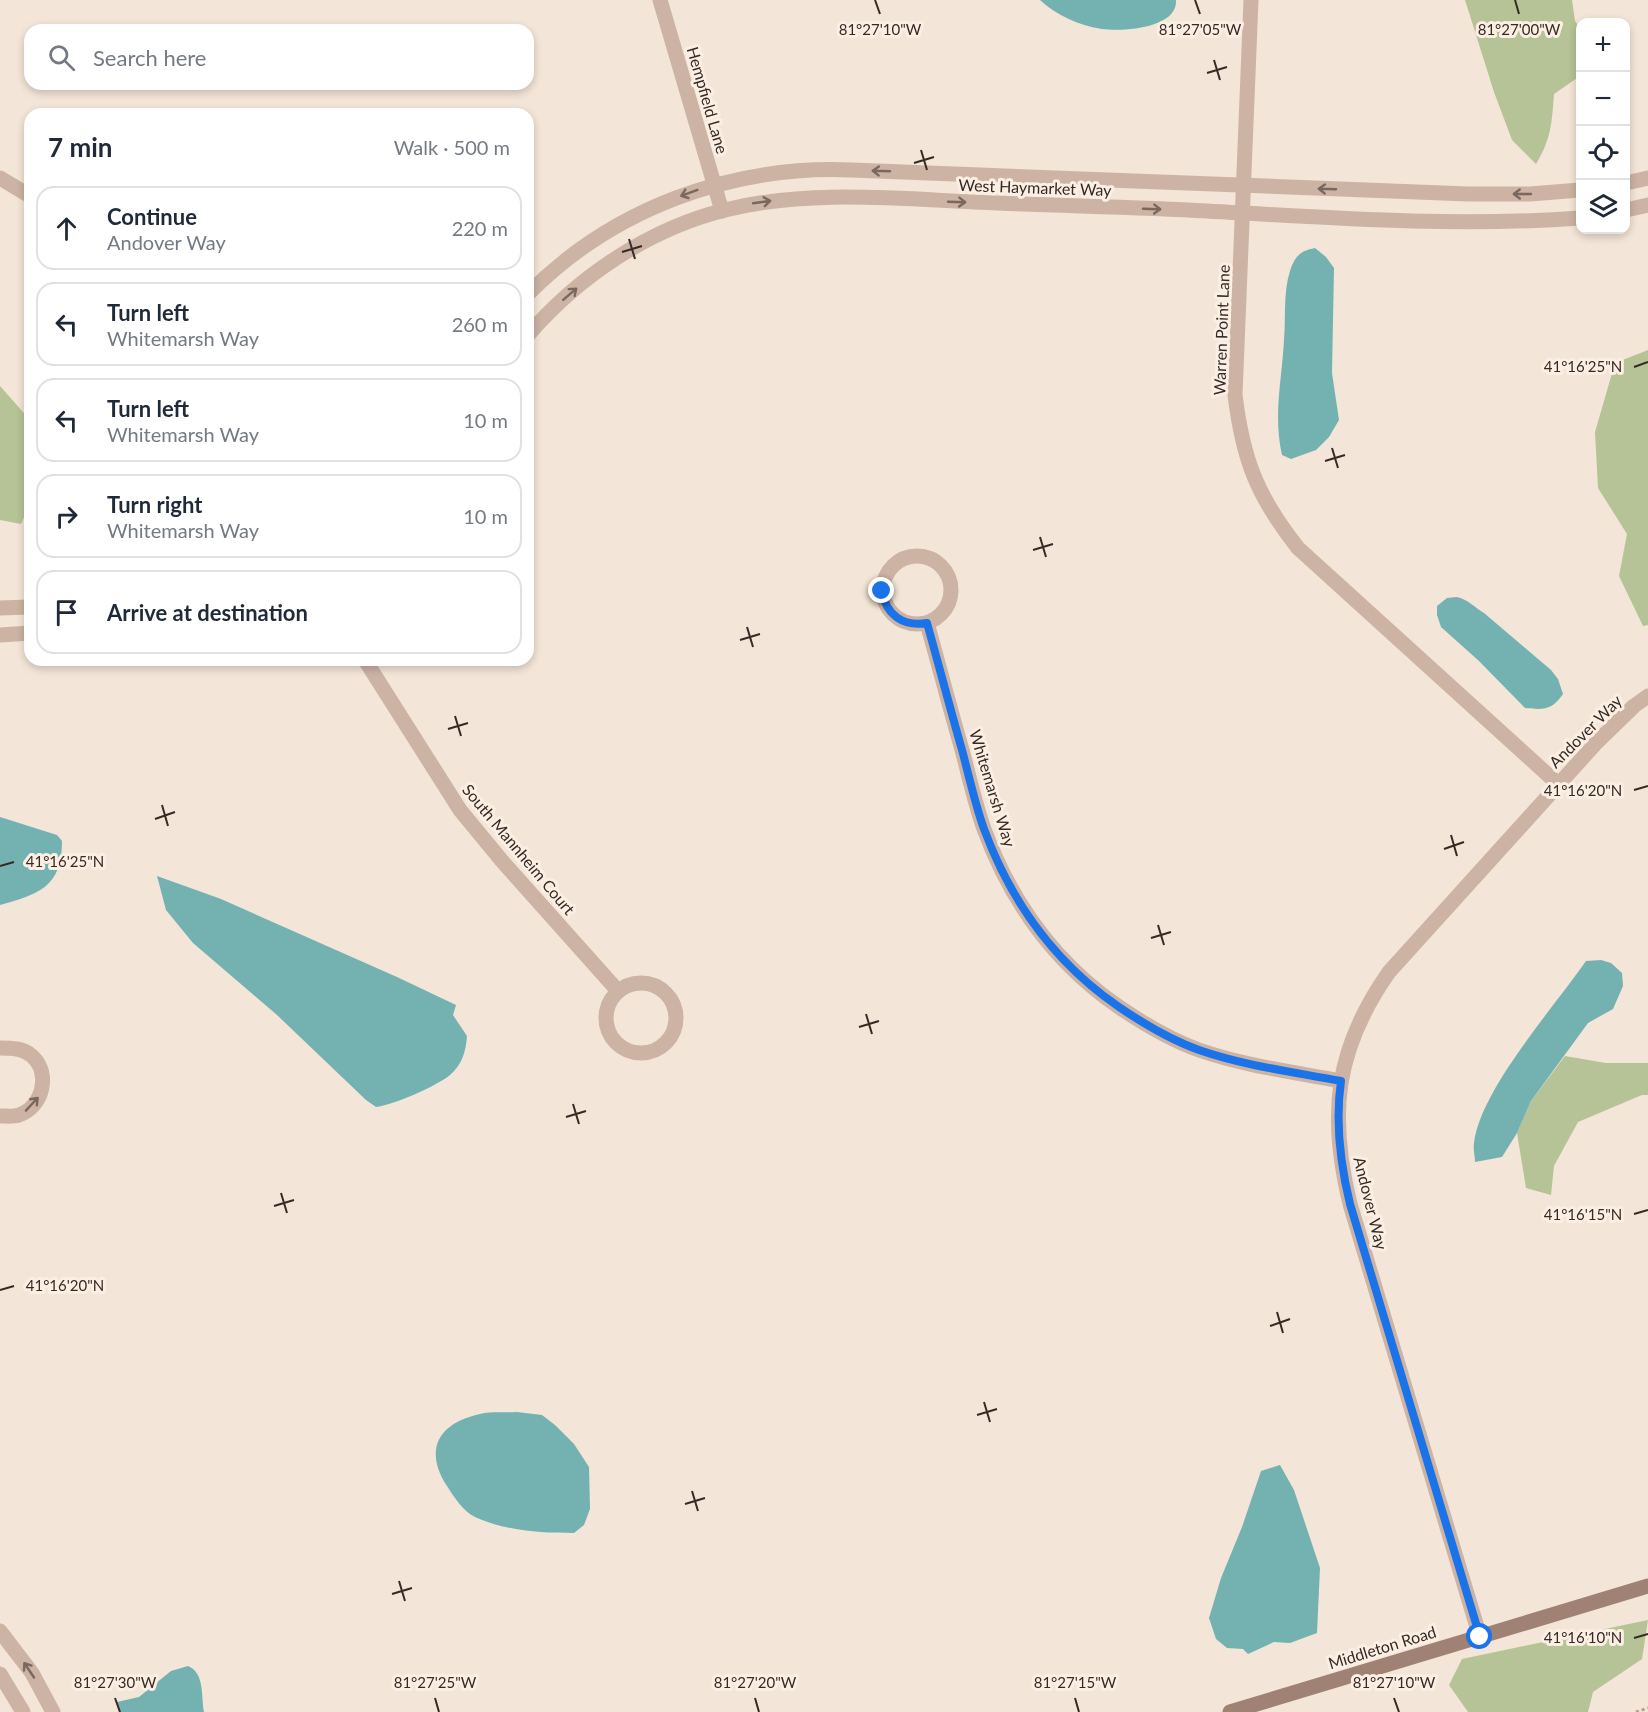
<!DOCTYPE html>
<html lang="en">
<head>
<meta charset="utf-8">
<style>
	:root { --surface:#fff; --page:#f2f2f3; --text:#1f2937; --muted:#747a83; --line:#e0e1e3 }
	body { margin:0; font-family:Lato,sans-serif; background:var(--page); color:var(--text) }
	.controls { position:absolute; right:18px; top:18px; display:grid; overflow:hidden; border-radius:12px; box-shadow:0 3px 9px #0003 }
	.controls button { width:54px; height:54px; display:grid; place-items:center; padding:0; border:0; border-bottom:2px solid var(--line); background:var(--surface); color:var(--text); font:30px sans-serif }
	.stop { position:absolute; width:18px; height:18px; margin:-14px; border:4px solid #1a73e8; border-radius:50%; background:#fff }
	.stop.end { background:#1a73e8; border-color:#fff; box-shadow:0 2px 6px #0008 }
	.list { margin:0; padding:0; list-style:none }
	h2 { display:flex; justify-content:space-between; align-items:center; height:78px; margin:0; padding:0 24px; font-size:26px }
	h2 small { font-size:20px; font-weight:400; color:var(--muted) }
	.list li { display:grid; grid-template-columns:39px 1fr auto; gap:18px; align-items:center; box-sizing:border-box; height:84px; margin:0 12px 12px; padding:0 12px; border:2px solid var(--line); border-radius:18px }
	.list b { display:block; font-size:22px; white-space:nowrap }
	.list p { margin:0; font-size:20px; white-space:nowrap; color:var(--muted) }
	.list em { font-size:20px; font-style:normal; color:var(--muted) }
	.icon { flex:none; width:33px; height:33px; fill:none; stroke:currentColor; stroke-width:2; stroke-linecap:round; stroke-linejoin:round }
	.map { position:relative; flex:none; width:1648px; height:1712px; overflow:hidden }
	.search { position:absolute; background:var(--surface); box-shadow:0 3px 9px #0003; left:24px; top:24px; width:510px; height:66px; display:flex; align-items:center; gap:15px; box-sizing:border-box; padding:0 21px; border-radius:18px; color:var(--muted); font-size:22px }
	.panel { position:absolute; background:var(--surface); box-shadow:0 3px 9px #0003; left:24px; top:108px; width:510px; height:558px; border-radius:18px }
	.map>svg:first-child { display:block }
	.green { fill:#b6c396 }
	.water { fill:#74b2b2 }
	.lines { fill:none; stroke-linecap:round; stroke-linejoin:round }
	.path { stroke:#b89d8d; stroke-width:3; stroke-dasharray:3 3; stroke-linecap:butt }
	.street { stroke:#ccb3a3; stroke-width:15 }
	.secondary { stroke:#9f8274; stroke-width:15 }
	.oneway { stroke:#7a685e }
	.route { stroke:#1a73e8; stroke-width:8 }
	.ticks { fill:none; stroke:#362a25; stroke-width:2 }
	.labels { text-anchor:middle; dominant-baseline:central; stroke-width:6; stroke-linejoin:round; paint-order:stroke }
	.street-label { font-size:16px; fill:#362a25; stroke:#fbefe4 }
	.ticks-label { font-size:15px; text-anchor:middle; fill:#362a25; stroke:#fbefe4; stroke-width:6; stroke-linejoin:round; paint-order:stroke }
</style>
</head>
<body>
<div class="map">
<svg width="1648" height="1712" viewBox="0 0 1648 1712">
	<rect width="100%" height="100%" fill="#f3e5d7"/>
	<!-- green -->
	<g class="green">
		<path d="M1465,0H1572L1575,21L1580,28V76L1554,94C1552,122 1551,140 1536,164L1512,140L1494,92Z"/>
		<polygon points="1648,350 1648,625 1643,626 1619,576 1627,534 1598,488 1595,432 1615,363"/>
		<polygon points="0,386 30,420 30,504 21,524 0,520"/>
		<polygon points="1565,1056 1606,1063 1648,1063 1648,1095 1642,1095 1578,1122 1554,1166 1551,1195 1526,1188 1517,1133 1531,1101"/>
		<polygon points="1648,1620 1642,1659 1593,1692 1588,1712 1468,1712 1449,1685 1462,1659"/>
	</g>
	<!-- water -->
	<g class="water">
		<path d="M1040,0H1176C1178,28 1123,32 1102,29C1080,26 1056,15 1040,0Z"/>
		<path d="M1315,248L1326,257L1334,268L1332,373L1339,420L1329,437L1316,450L1291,459L1282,455C1273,416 1282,379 1284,340C1286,317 1283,293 1290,271C1295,256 1300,251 1315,248Z"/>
		<path d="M1457,597C1469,600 1474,607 1484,613L1551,670L1558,679L1563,694C1552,710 1544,710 1525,708L1479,661L1441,627L1437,615V606L1447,598Z"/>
		<path d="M0,817L57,835L62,841C62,887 39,894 0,905Z"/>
		<path d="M157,876L221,899L397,977L456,1005L453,1015L467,1036C466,1051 462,1065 450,1075C437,1086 393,1105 376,1107L366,1100L277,1015L193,943L166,910Z"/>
		<path d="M1601,960L1611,963L1622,973L1623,986L1613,1009L1588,1023L1531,1101L1517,1133L1502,1157L1475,1162C1475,1156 1473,1149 1474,1143C1480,1090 1555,1006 1586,961Z"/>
		<path d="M517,1412L542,1415L555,1425L574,1444L589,1467L590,1509L584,1525L574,1533C540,1533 506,1531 475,1517C463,1511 454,1497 447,1486C423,1449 439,1423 480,1414C492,1411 506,1413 517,1412Z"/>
		<polygon points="1280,1465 1294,1490 1320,1568 1317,1633 1290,1643 1274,1642 1248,1654 1243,1649 1227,1648 1216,1639 1209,1618 1221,1578 1242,1527 1261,1471"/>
		<path d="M188,1666C205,1673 201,1696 204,1712H119L117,1702L139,1697L171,1671Z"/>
	</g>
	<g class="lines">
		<!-- path -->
		<polyline class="path" points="1636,1712 1648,1708"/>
		<!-- street -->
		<g class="street">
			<polyline points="660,0 722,211"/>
			<path d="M1251,0L1235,395C1243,460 1257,496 1298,548L1558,784"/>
			<polyline points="0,178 30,196"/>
			<polyline points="1626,183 1648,178"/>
			<polyline points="1626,210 1648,205"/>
			<path d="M528,294C613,208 731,165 852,170L1468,194H1530L1580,190"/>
			<path d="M528,335C579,276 649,229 725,210C813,188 908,200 998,203C1068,206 1138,207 1207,211C1331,218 1456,227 1580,218"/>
			<circle cx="917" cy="590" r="34"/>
			<polyline points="0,608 30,607"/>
			<path d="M927,623C939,666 950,708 962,750C969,776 975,804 984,829C1011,902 1055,963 1119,1007C1144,1024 1171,1040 1199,1050C1245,1066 1294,1072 1341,1081"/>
			<polyline points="0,635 30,633"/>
			<polyline points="365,660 460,810 502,861 618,991"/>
			<circle cx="641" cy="1018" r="35"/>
			<path d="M0,1048C11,1048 23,1048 32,1056C51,1073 43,1107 19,1115C14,1117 6,1116 0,1116"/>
			<polyline points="0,1631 32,1673 53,1712"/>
			<path d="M1480,1637L1350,1204C1328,1114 1335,1049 1389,972L1597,742L1634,706L1648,696"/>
			<polyline points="0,1674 23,1712"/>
		</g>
		<!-- secondary -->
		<polyline class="secondary" points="1230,1712 1648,1586"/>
	</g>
	<!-- one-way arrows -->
	<defs><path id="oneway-shaft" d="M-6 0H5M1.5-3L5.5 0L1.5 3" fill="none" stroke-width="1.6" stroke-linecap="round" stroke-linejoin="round" transform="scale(1.5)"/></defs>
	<g class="oneway">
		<use href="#oneway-shaft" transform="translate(881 171) rotate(-178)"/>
		<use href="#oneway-shaft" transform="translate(1327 189) rotate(-178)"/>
		<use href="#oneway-shaft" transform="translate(689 193) rotate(160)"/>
		<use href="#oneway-shaft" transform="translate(1522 194) rotate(-180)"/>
		<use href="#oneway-shaft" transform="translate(762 202) rotate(-8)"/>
		<use href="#oneway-shaft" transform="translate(957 202) rotate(2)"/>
		<use href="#oneway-shaft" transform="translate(1152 209) rotate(2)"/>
		<use href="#oneway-shaft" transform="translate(570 294) rotate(-41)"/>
		<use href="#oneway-shaft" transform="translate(32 1104) rotate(-47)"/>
		<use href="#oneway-shaft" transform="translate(29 1670) rotate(-124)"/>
	</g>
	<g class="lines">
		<!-- route -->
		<path class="route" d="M882,591C886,615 903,627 927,623C939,666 950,708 962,750C969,776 975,804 984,829C1011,902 1055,963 1119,1007C1144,1024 1171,1040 1199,1050C1245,1066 1294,1072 1341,1081C1335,1123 1340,1163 1350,1204L1480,1637"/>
	</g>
	<!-- ticks -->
	<path class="ticks" d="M875,0L880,14M1195,0L1200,14M1515,0L1519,14M1214,60L1220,80M1207,73L1227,67M921,150L927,170M914,163L934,157M629,239L635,259M622,252L642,246M1634,367L1648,362M1332,448L1338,468M1325,461L1345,455M1040,537L1046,557M1033,550L1053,544M747,627L753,647M740,640L760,634M455,716L461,736M448,729L468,723M1634,790L1648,786M162,805L168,826M155,819L175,812M1451,835L1457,856M1444,849L1464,842M0,866L14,862M1158,925L1164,945M1151,938L1171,932M866,1014L872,1034M859,1027L879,1021M573,1104L579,1124M566,1117L586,1111M281,1193L287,1213M274,1206L294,1200M1634,1214L1648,1210M0,1290L14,1286M1277,1312L1283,1333M1270,1326L1290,1319M984,1402L990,1422M977,1415L997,1409M692,1491L698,1511M685,1504L705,1498M399,1581L405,1601M392,1594L412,1588M1634,1638L1648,1634M115,1698L120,1712M435,1698L439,1712M755,1698L759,1712M1075,1698L1079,1712M1394,1698L1399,1712"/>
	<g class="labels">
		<!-- street labels -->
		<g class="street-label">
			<text transform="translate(708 100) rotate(74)">Hempfield Lane</text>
			<text transform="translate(1035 187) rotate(2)">West Haymarket Way</text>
			<text transform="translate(1221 330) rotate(-88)">Warren Point Lane</text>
			<text transform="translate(1585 731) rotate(-45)">Andover Way</text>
			<text transform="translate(993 788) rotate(73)">Whitemarsh Way</text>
			<text transform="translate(519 849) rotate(50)">South Mannheim Court</text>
			<text transform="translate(1371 1203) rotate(76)">Andover Way</text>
			<text transform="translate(1382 1647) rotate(-17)">Middleton Road</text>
		</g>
	</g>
	<g class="ticks-label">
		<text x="880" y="35">81°27'10"W</text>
		<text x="1200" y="35">81°27'05"W</text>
		<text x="1519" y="35">81°27'00"W</text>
		<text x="1583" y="372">41°16'25"N</text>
		<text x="1583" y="796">41°16'20"N</text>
		<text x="65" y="867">41°16'25"N</text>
		<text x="1583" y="1220">41°16'15"N</text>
		<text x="65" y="1291">41°16'20"N</text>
		<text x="1583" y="1643">41°16'10"N</text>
		<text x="115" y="1688">81°27'30"W</text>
		<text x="435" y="1688">81°27'25"W</text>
		<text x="755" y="1688">81°27'20"W</text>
		<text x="1075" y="1688">81°27'15"W</text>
		<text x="1394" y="1688">81°27'10"W</text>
	</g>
</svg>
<div class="controls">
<button>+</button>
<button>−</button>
<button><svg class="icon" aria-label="locate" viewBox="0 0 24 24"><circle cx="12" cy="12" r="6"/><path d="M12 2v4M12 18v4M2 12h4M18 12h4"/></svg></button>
<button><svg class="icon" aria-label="layers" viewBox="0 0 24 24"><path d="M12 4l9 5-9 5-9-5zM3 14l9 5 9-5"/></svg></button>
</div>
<div class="stop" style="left:1480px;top:1637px"></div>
<div class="stop end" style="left:882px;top:591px"></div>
<div class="search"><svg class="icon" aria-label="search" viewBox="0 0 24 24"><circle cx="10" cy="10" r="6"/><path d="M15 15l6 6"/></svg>Search here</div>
<section class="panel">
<h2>7 min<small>Walk · 500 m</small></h2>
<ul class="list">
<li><svg class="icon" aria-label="ahead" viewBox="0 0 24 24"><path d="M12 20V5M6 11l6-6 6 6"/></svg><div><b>Continue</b><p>Andover Way</p></div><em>220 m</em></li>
<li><svg class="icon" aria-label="left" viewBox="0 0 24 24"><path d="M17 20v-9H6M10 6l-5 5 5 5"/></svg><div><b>Turn left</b><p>Whitemarsh Way</p></div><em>260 m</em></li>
<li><svg class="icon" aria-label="left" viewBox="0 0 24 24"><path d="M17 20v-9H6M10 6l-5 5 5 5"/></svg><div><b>Turn left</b><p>Whitemarsh Way</p></div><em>10 m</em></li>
<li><svg class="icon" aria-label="right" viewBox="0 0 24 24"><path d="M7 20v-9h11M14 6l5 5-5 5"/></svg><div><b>Turn right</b><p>Whitemarsh Way</p></div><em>10 m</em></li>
<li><svg class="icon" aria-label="arrive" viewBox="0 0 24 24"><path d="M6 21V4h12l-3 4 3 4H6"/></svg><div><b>Arrive at destination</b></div></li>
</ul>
</section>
</div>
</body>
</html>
